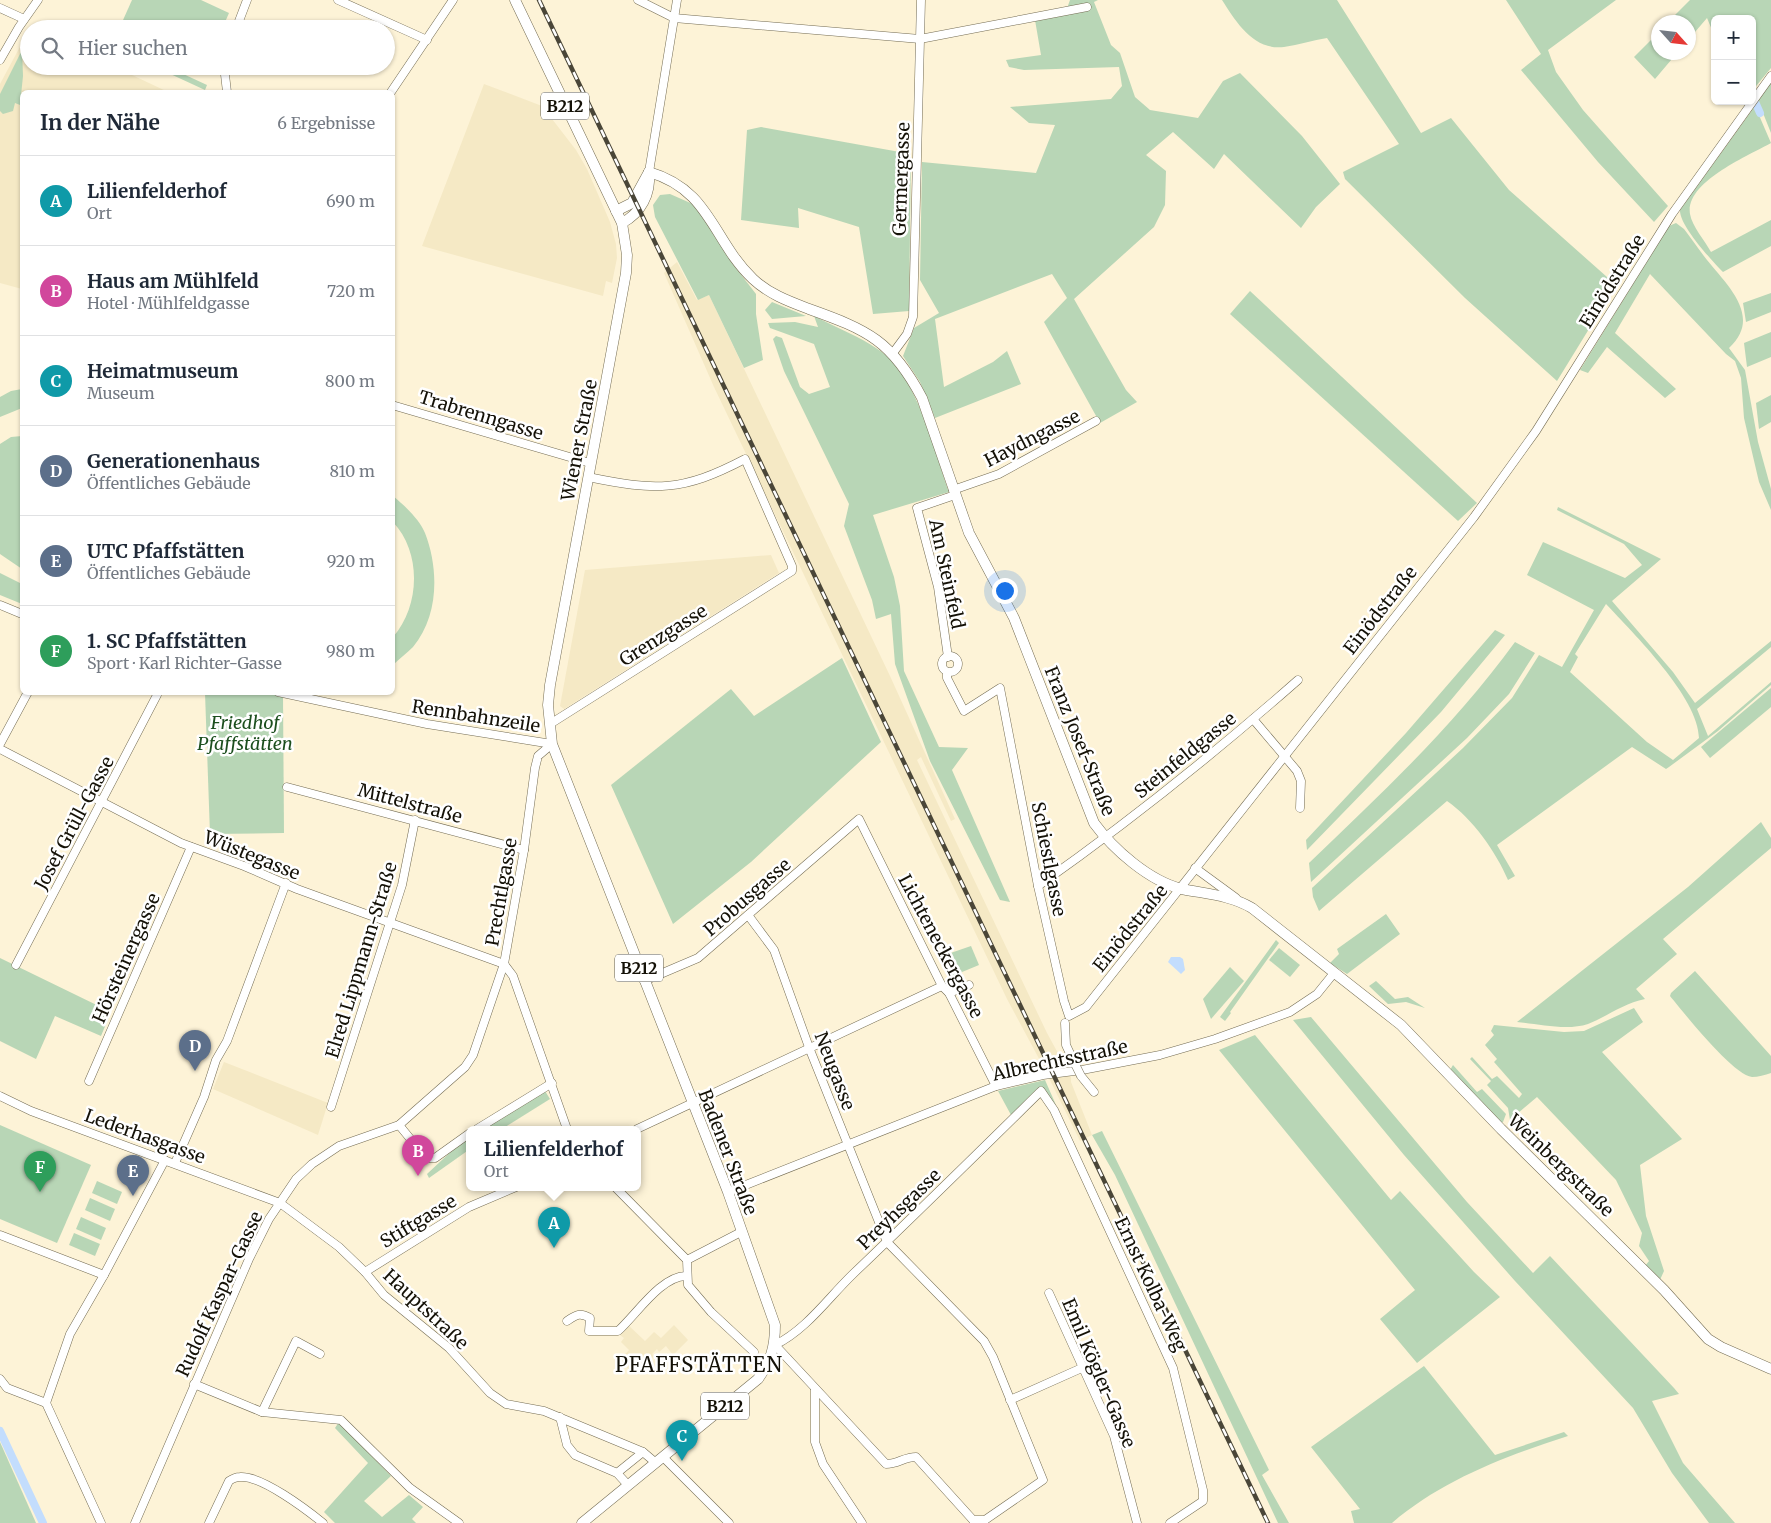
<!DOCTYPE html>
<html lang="de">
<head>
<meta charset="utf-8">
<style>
	:root { --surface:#fff; --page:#f6f6f7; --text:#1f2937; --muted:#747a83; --line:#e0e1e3; --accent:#9e42ab }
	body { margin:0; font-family:Merriweather,serif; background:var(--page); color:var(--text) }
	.controls { position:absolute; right:15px; top:15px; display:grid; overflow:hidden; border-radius:8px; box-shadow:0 1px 4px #0004 }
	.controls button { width:45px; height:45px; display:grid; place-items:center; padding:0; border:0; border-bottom:1px solid var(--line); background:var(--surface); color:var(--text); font:25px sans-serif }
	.compass { position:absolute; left:1651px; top:15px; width:45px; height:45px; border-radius:50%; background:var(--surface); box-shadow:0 1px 4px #0004; rotate:117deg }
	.you { position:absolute; left:1004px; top:590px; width:18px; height:18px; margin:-12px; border:4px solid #fff; border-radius:50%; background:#1a73e8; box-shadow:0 0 0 8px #1a73e833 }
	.badge { display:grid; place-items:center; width:32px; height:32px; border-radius:50%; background:var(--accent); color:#fff; font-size:16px; font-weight:700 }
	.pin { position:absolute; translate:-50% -41px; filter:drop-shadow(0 1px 2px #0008) }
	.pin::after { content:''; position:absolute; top:26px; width:18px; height:15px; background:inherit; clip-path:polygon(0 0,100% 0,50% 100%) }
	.popup { position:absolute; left:466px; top:1126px; width:175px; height:65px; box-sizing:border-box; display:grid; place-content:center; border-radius:8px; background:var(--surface); filter:drop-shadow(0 1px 4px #0005); font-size:16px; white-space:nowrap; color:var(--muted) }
	.popup b { font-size:19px; color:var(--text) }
	.popup::after { content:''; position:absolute; left:50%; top:100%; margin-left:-10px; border:10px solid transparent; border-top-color:var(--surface) }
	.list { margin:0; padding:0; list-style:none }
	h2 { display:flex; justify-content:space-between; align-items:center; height:65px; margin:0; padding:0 20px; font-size:21px }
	h2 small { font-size:16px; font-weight:400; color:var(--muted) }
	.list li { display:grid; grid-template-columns:32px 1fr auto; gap:15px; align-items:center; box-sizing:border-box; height:90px; padding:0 20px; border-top:1px solid var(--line) }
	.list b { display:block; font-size:19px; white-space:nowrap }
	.list p { margin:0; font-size:16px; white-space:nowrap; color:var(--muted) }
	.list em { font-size:16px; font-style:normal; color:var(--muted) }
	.icon { flex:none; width:28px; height:28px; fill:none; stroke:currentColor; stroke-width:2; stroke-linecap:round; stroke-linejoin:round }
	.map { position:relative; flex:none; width:1771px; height:1523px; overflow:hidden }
	.search { position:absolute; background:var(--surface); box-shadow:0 1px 4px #0004; left:20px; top:20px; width:375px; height:55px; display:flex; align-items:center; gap:12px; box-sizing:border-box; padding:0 18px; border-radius:28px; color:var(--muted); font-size:19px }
	.panel { position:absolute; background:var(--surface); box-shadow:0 1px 4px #0004; left:20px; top:90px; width:375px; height:605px; border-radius:8px }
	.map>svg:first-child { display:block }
	.built { fill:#f5e9c5 }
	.green { fill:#b8d6b6; fill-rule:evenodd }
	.water { fill:#c3ddfd }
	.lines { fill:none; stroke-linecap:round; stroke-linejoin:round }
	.canal { stroke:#c3ddfd; stroke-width:8 }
	.minor-casing { stroke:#746c53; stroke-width:9 }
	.major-casing { stroke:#746c53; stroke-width:11 }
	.minor { stroke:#fff; stroke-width:8 }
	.major { stroke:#fff; stroke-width:10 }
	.rail-casing { stroke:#4a4638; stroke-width:4.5 }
	.rail { stroke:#fff; stroke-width:2.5; stroke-dasharray:8; stroke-linecap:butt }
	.minor-bridge-casing { stroke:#746c53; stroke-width:9; stroke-linecap:butt }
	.minor-bridge { stroke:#fff; stroke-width:8 }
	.labels { text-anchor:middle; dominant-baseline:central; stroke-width:5; stroke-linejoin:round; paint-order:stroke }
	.shield { fill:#fff; stroke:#5a5851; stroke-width:1 }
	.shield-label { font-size:16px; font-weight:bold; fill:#141107 }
	.street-label { font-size:18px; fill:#141107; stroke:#fff }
	.park-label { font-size:18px; font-style:italic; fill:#1c4f1e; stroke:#fff }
	.quarter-label { font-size:20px; letter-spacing:1px; fill:#141107; stroke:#fff }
</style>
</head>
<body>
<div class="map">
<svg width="1771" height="1523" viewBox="0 0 1771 1523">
	<rect width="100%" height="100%" fill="#fdf3d7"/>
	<!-- built -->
	<g class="built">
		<polygon points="29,30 29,66 113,66 168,92 22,92 22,289 0,283 0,84"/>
		<polygon points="484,84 542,106 576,150 587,169 610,222 616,244 617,258 612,283 606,281 603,296 422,246"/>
		<polygon points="677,262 697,300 709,295 890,676 955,819 951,821 921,757 917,760 1047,1033 1071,1077 1071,1082 1092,1135 1080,1141 1044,1068 1007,999 714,387 664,273"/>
		<polygon points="771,555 779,573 564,709 560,706 585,570"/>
		<polygon points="224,1062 328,1103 318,1135 213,1089"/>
		<polygon points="628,1325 645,1341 654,1332 661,1338 674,1325 688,1340 673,1355 666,1346 659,1352 657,1349 652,1354 654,1356 648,1362 646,1360 640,1365 642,1367 633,1373 620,1360 629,1350 621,1342 624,1338 620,1335"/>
	</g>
	<!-- green -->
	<g class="green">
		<polygon points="132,0 201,0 229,13 222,29 119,29"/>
		<polygon points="1070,0 1098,0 1094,2 1111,45 1120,53 1135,97 1150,110 1198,118 1223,81 1240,73 1302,136 1340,184 1316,207 1301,228 1224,154 1214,169 1173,132 1146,155 1166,171 1165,205 1154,227 1074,299 1126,390 1137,402 1100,423 1044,322 1067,298 1052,274 935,319 944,387 993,362 1007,351 1021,384 935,418 920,382 903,356 914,328 939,313 920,280 922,162 1036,173 1055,125 1029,123 1010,107 1111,99 1122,86 1119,67 1024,70 1009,67 1006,60 1041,55 1035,20 1065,14"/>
		<path d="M1222,0H1337L1421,133L1451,118L1509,190L1616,285L1557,381L1465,298L1345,179L1343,172L1399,144L1327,38C1313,40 1299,45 1284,47C1254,51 1236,22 1222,0Z"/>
		<polygon points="1506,0 1616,0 1548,50 1556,72 1583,110 1668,206 1654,222 1598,162 1521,70 1541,54"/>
		<polygon points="1690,0 1771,0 1771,68 1752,91 1752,19 1715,19 1715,37 1707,18 1689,39 1688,22 1668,22"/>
		<polygon points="1658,33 1658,52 1677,53 1655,79 1634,57"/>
		<polygon points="22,50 23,76 20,105 15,103 13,111 3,114 0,111 0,94"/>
		<polygon points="153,66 166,66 207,85 205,90"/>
		<polygon points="1771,80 1771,133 1757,98"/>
		<path d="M1755,106L1771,143C1748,156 1685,182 1690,214C1692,226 1705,241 1711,252L1771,220V246L1723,272C1712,261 1679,225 1680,210Z"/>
		<polygon points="761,127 911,154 909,311 873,314 859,227 798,208 799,228 741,220 747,130"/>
		<polygon points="670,194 695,205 732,263 756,294 756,314 763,360 744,368 709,295 698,300 655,217 653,205 660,195"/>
		<path d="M1676,223L1684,229C1692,239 1699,250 1707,260C1727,285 1763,317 1729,348L1745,370L1758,442L1771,489V510L1759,482L1744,418L1741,378L1735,361L1726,354L1650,274L1615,333L1676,389L1665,398L1607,347L1588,373L1580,370L1669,226Z"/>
		<polygon points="1250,291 1477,503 1458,521 1230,314"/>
		<polygon points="1771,293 1771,312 1746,322 1743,303"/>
		<polygon points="772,302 806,316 772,319 765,310"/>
		<path d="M814,316C835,327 859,336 879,350C917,375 934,450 949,492L873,515L894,577L900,606L904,671L939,747L968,748L952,770L1010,902L1000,900L930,761L895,664L891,614L876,619L872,600L844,526L849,504L784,371L773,339L776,336L782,338L800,387L809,394L830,387L814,344L770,328L768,323L795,322L818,327Z"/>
		<polygon points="1771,332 1771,357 1747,367 1744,343"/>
		<polygon points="22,389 22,408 0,417 0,397 11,391"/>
		<polygon points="1771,395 1771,422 1759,429 1756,403"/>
		<polygon points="22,436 22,569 0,554 0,444 11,437"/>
		<path d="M393,496C404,505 420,520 425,533C439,569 439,616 413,647C407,653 399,659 393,665V637C420,606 422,553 393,522Z"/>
		<path d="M1558,507L1661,559L1612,601L1673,672L1695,703L1771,641V647L1697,709L1708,736L1771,682V685L1718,731L1669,767L1666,769L1632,747L1497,845L1515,876L1508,880C1496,852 1473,819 1447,801L1319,911L1313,897L1312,888L1463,748L1512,698L1539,655L1562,667L1594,610L1527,575L1543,542L1625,578L1642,565L1624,544L1557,510ZM1606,604C1633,633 1699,698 1699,738L1673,760L1647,742L1570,672L1578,657L1575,654Z"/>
		<polygon points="0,573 22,584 22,604 0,595"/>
		<polygon points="1495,630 1505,635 1441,712 1307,850 1306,840 1406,733"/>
		<path d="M1515,642L1535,653L1509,694L1467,738L1311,882L1309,863C1384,791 1454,726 1515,642Z"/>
		<polygon points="842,658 881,742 751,862 673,924 611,785 731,689 754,716"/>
		<polygon points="1771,688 1771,707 1710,758 1701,747"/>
		<polygon points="267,692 283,696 284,833 210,834 205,693"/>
		<path d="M1761,822L1771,838V848L1663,939L1677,954L1636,989L1645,999C1624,1003 1608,1016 1588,1024C1567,1031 1538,1024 1517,1022L1688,887Z"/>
		<polygon points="1386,914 1400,934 1347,974 1330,963 1339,954 1337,949"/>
		<polygon points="1276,940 1279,943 1230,1012 1231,1013 1225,1021 1220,1017"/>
		<polygon points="971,946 979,965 950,977 939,957"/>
		<polygon points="1279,948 1300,965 1290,977 1269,960"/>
		<polygon points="0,958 111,1012 101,1036 55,1016 36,1059 0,1041"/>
		<polygon points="1230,967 1244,981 1211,1019 1203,999"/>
		<path d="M1695,971L1771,1056V1073C1765,1075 1758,1077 1752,1077C1733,1075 1684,1013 1670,996L1671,993Z"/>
		<polygon points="1376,981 1395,999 1408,997 1425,1008 1406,1002 1388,1004 1369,986"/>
		<polygon points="1634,1008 1643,1022 1602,1052 1682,1139 1640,1165 1646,1216 1664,1271 1659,1282 1645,1266 1649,1261 1639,1246 1642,1233 1616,1180 1537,1097 1510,1120 1508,1108 1487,1085 1491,1081 1470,1059 1472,1057 1492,1079 1497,1076 1519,1098 1522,1094 1494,1062 1497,1059 1485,1045 1494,1035 1491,1031 1494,1025 1564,1032 1584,1031"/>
		<polygon points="1311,1017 1467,1202 1533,1273 1550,1256 1674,1388 1679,1394 1652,1401 1683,1463 1735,1523 1709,1523 1672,1473 1633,1408 1515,1281 1404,1155 1293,1020"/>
		<polygon points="1255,1035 1391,1200 1400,1191 1474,1272 1500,1297 1417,1363 1380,1319 1415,1290 1219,1050"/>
		<polygon points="1453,1065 1477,1092 1482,1089 1506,1114 1503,1122 1501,1123 1450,1070"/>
		<polygon points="1045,1080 1056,1105 1041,1086 1011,1115 998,1091"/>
		<polygon points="545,1091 550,1099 502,1129 484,1129"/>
		<polygon points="0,1125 91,1165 57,1243 0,1219"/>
		<polygon points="1102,1131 1269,1470 1262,1475 1289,1523 1278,1523 1115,1175 1092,1135"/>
		<polygon points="470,1138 470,1149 429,1178 427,1174 457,1146"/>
		<polygon points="97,1181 122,1192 117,1204 92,1193"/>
		<polygon points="90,1198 115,1209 110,1221 85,1210"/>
		<polygon points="81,1217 106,1228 101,1240 76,1229"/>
		<polygon points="74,1233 100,1244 95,1256 69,1245"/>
		<path d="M1424,1366L1495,1455L1564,1432L1568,1436C1506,1456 1442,1480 1392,1523H1354L1351,1511L1360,1509L1311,1447Z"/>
		<polygon points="339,1422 391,1476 364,1501 382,1517 409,1495 423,1507 412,1519 416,1523 335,1523 324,1512 368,1463 335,1428"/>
		<polygon points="0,1442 36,1523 0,1523"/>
	</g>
	<!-- water -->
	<polygon class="water" points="1171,957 1180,957 1183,959 1185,970 1181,974 1168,962"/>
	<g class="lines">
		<!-- canal -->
		<g class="canal">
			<polyline points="1752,95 1760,113"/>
			<polyline points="0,1431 43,1523"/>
		</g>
		<defs>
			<g id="minor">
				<polyline points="338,0 427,40"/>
				<polyline points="638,0 674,18 920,39 1087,7"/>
				<polyline points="0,8 24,19"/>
				<polyline points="236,29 247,0"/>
				<polyline points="0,60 19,27 38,0"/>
				<polyline points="224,66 227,92"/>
				<polyline points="391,92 453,0"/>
				<polyline points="649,172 677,0"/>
				<polyline points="893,353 907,334 913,317 921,0"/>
				<polyline points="392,405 590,463"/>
				<polyline points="953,490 999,474 1096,421"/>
				<polyline points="0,605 22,614"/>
				<circle cx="950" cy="664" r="8"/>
				<polyline points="948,657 938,587 917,508 955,495"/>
				<polyline points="947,672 947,678 964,711 1000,688 1038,886 1064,1001 1069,1016 1086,1007 1474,517 1536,431 1672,214 1771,76"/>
				<polyline points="278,692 427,724 552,744"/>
				<polyline points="1253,719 1297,771 1301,781 1300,808"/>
				<path d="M550,724L792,571V566L745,459C682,492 656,491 588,477"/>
				<polyline points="0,744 28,692"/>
				<polyline points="0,749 181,843 244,866 297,889 504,964"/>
				<polyline points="287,787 524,850"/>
				<polyline points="1195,868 1236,898"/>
				<path d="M1038,886C1129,822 1215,753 1298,680"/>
				<path d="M748,915L774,950L810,1050L887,1242L984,1341L993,1357L1043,1480L985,1520H973L916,1457C904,1457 898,1464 886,1464L775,1345C807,1329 828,1298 853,1274C916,1214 979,1152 1041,1091L1054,1110L1173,1368L1203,1490V1501L1170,1523"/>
				<polyline points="504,964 513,976 567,1129"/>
				<polyline points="16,965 157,695"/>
				<polyline points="644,981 698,958 859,819 942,986 949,993 996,1086"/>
				<polyline points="949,993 969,985"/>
				<polyline points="1065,1023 1066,1045 1075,1064"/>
				<polyline points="1081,1076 1094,1092"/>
				<polyline points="89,1081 191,847"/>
				<polyline points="0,1096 31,1111 280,1203 339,1247 365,1272 384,1295 449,1348 490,1393 506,1404 544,1411 643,1452 656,1463"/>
				<polyline points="331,1107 402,885 415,820"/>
				<polyline points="399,1125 426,1158 435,1158 470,1133"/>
				<polyline points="477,1129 552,1083"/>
				<polyline points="637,1129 942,986"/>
				<polyline points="175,1163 204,1097 216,1060 227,1041 286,883"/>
				<polyline points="615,1187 687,1260 688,1285 711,1312 754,1352"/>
				<polyline points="728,1192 996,1086 1043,1075 1082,1070 1160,1055 1215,1039 1290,1012 1317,994 1334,973"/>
				<polyline points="0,1235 104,1275"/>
				<polyline points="687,1260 741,1232"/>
				<polyline points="365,1272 469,1207 516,1187"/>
				<polyline points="1049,1293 1114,1436 1137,1523"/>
				<path d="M567,1321C576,1315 580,1312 590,1318L589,1331H618C636,1315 661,1276 686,1276"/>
				<polyline points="0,1379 7,1388 46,1403 101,1523"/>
				<polyline points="194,1384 262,1412 341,1420 410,1488 459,1523"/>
				<polyline points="815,1389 815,1442 823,1464 862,1523"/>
				<polyline points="1010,1400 1084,1367"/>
				<polyline points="46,1403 70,1334 104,1275 165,1160"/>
				<polyline points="262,1412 296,1341 320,1354"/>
				<polyline points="560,1417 567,1445 575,1455 617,1473 627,1484"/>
				<polyline points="664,1458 729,1523"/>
				<polyline points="617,1473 643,1452"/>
				<polyline points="135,1523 249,1259 269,1219 296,1179 312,1164 339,1146 399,1125 465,1067 473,1055 504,964 524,850 535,768 538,756 552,744"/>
				<path d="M209,1523L229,1481C232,1479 237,1477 240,1477C261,1475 307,1510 323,1523"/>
			</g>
			<g id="major">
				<path d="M515,0L622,223L627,255L626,273L550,685L548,705L552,744L728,1192L775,1325C775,1347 771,1361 758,1379L582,1523"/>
				<path d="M649,172C711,190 712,240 753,279C769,294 788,301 809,309C868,330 892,341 922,398L969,533L1014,618L1094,823C1113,849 1149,881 1182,889C1206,894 1230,895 1252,908L1401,1025L1501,1129L1664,1290L1708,1339L1721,1347L1771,1369"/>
				<polyline points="616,211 632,203 649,172"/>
				<path d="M622,223C641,213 651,194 649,172"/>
			</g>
		</defs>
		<!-- minor casing -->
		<use href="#minor" class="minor-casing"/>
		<!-- major casing -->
		<use href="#major" class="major-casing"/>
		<!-- minor -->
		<use href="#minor" class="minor"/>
		<!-- major -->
		<use href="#major" class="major"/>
		<defs>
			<polyline id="rail" points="539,0 1268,1523"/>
		</defs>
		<!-- rail casing -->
		<use href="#rail" class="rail-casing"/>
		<!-- rail -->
		<use href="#rail" class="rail"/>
		<defs>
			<polyline id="minor-bridge" points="1075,1064 1081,1076"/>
		</defs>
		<!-- minor-bridge casing -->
		<use href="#minor-bridge" class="minor-bridge-casing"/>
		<!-- minor-bridge -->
		<use href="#minor-bridge" class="minor-bridge"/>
	</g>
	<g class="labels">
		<!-- shield labels -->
		<g class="shield">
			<rect x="541" y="92.5" width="48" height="27" rx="4"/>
			<rect x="615" y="954.5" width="48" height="27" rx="4"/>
			<rect x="701" y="1392.5" width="48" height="27" rx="4"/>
		</g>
		<g class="shield-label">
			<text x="565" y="106">B212</text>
			<text x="639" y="968">B212</text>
			<text x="725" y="1406">B212</text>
		</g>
		<!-- street labels -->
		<g class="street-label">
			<text transform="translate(901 179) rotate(-88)">Germergasse</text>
			<text transform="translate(1612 281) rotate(-58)">Einödstraße</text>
			<text transform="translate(481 415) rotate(17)">Trabrenngasse</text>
			<text transform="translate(1032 438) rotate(-27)">Haydngasse</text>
			<text transform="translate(579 440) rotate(-79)">Wiener Straße</text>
			<text transform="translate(947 574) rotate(78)">Am Steinfeld</text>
			<text transform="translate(1380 610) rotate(-52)">Einödstraße</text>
			<text transform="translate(663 635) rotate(-32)">Grenzgasse</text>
			<text transform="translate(476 716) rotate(9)">Rennbahnzeile</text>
			<text transform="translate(1080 741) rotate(68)">Franz Josef-Straße</text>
			<text transform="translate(1185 755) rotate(-39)">Steinfeldgasse</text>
			<text transform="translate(410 803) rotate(15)">Mittelstraße</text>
			<text transform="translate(74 823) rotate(-62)">Josef Grüll-Gasse</text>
			<text transform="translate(252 855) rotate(22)">Wüstegasse</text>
			<text transform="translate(1049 859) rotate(79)">Schiestlgasse</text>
			<text transform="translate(501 892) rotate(-80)">Prechtlgasse</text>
			<text transform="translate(747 897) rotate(-41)">Probusgasse</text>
			<text transform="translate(1130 928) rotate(-51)">Einödstraße</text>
			<text transform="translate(941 946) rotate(62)">Lichteneckergasse</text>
			<text transform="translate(126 958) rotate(-66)">Hörsteinergasse</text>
			<text transform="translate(361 960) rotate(-73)">Elred Lippmann-Straße</text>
			<text transform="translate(1060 1060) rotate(-12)">Albrechtsstraße</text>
			<text transform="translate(835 1071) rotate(69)">Neugasse</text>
			<text transform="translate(145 1136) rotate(20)">Lederhasgasse</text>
			<text transform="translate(728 1152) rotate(69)">Badener Straße</text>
			<text transform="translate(1561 1165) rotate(44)">Weinbergstraße</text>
			<text transform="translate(899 1209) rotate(-44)">Preyhsgasse</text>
			<text transform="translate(418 1221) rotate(-31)">Stiftgasse</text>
			<text transform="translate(1151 1284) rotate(65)">Ernst Kolba-Weg</text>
			<text transform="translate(219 1294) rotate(-65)">Rudolf Kaspar-Gasse</text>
			<text transform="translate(426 1309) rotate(43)">Hauptstraße</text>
			<text transform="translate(1099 1373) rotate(67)">Emil Kögler-Gasse</text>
		</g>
		<!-- park labels -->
		<g class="park-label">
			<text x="245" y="722">Friedhof<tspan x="245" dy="21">Pfaffstätten</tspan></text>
		</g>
		<!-- quarter labels -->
		<g class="quarter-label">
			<text x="699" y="1364">PFAFFSTÄTTEN</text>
		</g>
	</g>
</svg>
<div class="controls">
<button>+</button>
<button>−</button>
</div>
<svg class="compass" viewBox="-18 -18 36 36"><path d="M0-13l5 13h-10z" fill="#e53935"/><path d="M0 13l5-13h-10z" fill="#747a83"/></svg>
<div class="you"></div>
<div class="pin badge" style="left:554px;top:1248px;background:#0f9aa8">A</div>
<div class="popup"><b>Lilienfelderhof</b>Ort</div>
<div class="pin badge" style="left:418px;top:1176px;background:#d1479c">B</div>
<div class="pin badge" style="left:682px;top:1461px;background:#0f9aa8">C</div>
<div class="pin badge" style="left:195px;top:1071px;background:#5c6f8a">D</div>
<div class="pin badge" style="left:133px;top:1196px;background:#5c6f8a">E</div>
<div class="pin badge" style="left:40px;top:1192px;background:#2e9e5b">F</div>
<div class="search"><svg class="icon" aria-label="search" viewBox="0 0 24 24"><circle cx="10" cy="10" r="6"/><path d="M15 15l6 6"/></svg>Hier suchen</div>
<section class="panel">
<h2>In der Nähe<small>6 Ergebnisse</small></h2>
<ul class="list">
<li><span class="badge" style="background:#0f9aa8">A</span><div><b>Lilienfelderhof</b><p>Ort</p></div><em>690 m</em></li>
<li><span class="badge" style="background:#d1479c">B</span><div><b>Haus am Mühlfeld</b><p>Hotel · Mühlfeldgasse</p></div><em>720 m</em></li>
<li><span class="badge" style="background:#0f9aa8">C</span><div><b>Heimatmuseum</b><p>Museum</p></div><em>800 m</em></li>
<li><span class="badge" style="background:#5c6f8a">D</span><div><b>Generationenhaus</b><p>Öffentliches Gebäude</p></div><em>810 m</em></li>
<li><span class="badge" style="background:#5c6f8a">E</span><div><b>UTC Pfaffstätten</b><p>Öffentliches Gebäude</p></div><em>920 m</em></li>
<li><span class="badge" style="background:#2e9e5b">F</span><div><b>1. SC Pfaffstätten</b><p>Sport · Karl Richter-Gasse</p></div><em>980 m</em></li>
</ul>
</section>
</div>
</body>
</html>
